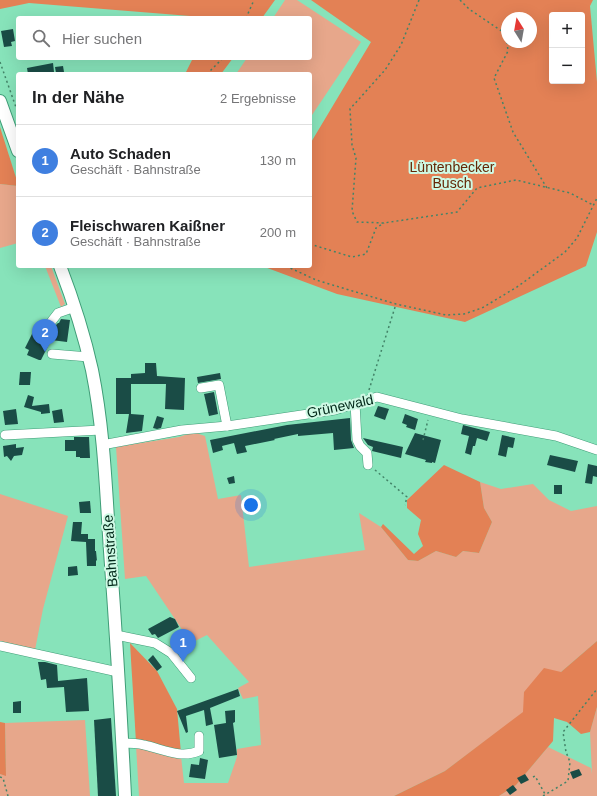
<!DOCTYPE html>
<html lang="de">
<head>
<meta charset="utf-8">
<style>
	:root { --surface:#fff; --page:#f2f2f2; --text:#202124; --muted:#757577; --line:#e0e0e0; --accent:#db2777 }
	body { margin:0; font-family:Arial,sans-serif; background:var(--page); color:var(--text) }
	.controls { position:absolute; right:12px; top:12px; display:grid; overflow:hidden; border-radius:4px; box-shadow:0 4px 16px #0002 }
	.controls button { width:36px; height:36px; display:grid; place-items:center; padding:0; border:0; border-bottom:1px solid var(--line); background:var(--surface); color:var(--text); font:20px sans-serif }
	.compass { position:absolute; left:501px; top:12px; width:36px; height:36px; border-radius:50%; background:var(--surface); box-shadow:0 4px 16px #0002; rotate:349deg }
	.you { position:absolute; left:251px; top:505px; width:14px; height:14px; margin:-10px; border:3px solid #fff; border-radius:50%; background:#1a73e8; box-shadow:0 0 0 6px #1a73e833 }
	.badge { display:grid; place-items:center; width:26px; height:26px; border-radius:50%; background:var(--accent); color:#fff; font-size:13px; font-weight:700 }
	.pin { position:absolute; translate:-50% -33px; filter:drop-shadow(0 1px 2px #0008) }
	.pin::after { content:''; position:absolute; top:21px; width:14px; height:12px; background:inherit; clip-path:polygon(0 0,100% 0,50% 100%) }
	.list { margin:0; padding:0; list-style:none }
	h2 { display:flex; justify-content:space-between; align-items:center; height:52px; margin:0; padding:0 16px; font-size:17px }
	h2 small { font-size:13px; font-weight:400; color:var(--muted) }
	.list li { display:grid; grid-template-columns:26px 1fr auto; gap:12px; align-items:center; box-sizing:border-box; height:72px; padding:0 16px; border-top:1px solid var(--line) }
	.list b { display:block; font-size:15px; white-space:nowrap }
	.list p { margin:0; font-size:13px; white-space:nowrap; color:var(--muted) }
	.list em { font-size:13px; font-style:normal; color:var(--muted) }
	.icon { flex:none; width:22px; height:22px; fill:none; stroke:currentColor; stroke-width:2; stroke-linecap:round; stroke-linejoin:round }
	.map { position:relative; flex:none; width:597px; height:796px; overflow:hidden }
	.search { position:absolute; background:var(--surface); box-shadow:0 4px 16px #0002; left:16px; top:16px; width:296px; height:44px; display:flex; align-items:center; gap:10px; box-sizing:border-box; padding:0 14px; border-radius:4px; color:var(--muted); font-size:15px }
	.panel { position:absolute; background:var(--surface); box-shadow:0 4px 16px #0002; left:16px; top:72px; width:296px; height:196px; border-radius:4px }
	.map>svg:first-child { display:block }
	.green { fill:#e7a78b }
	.forest { fill:#e38155; fill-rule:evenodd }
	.building { fill:#1a4c46 }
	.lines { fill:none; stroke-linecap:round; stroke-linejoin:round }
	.minor-casing { stroke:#3f9d77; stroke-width:10 }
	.major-casing { stroke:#3f9d77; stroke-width:14 }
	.path { stroke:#438468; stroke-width:1.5; stroke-dasharray:2 3; stroke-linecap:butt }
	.minor { stroke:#fff; stroke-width:9 }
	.major { stroke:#fff; stroke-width:12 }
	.labels { text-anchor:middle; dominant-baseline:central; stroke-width:4; stroke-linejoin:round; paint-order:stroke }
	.park-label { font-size:14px; fill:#642605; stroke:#cef9e4 }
	.street-label { font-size:14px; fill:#002718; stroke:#cef9e4 }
</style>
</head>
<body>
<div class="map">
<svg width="597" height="796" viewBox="0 0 597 796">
	<rect width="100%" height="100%" fill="#87e3ba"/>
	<!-- green -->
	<g class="green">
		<polygon points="285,0 297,0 361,42 310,118 310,74 236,74 247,58 310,58 310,18 273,18"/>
		<polygon points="0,184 18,186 18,243 0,248"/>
		<polygon points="45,266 51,266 65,304 61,307"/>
		<polygon points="197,431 199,434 205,436 218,499 241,495 249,567 365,550 359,513 381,527 408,560 418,561 436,551 456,557 463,551 479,553 492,522 484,508 480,482 501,489 533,484 549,500 571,511 597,506 597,641 561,672 524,692 524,712 445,771 394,796 139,796 136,746 181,756 184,783 228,783 237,757 237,749 261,745 258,696 243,699 238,688 249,682 207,635 191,643 146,576 125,579 116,447 179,437"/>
		<polygon points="0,494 68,516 43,609 35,650 0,641"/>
		<polygon points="597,707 597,796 499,796 516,785 548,747 591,768 592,774 590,732"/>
		<polygon points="85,720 90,796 0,796 0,774 6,775 5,723"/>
	</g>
	<!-- forest -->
	<g class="forest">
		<polygon points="0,0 275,0 262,18 215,18 29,3 0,9"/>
		<path d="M311,0H593L590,6L597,82V232L586,266L465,322L337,294L262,266H310V144L371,42ZM552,15H582V81H552ZM507,18H531V42H507Z"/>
		<polygon points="193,58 233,58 221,74 178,74 186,72"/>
		<polygon points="0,127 18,184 18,186 0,184"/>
		<polygon points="444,465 480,482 484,508 492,522 479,553 463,551 456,557 436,551 418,561 408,560 381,527 383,524 414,554 423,546 418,534 421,520 407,508 407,500"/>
		<polygon points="597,641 597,707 590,732 581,734 567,722 554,718 553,741 516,785 499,796 394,796 445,771 523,712 524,692 544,668 561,672"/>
		<polygon points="130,643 157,671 177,709 181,753 136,742"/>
		<polygon points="0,722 5,723 6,776 0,774"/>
	</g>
	<!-- building -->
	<g class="building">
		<polygon points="13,29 15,41 11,42 12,46 4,47 1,31"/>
		<polygon points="53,63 54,72 28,74 27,68"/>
		<polygon points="63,66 64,72 56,73 55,67"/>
		<polygon points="61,319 70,320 67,342 51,340 41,360 39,360 27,355 29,350 25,348 36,326 39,327 40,324 46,325 50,328 53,328 58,323 59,323"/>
		<polygon points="145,363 156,363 157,376 185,378 184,410 165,409 166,384 131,384 131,414 144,415 142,431 126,433 129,414 116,414 116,378 131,378 131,374 145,373"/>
		<polygon points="20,372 31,372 30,385 19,385"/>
		<polygon points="220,373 221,379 198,383 197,377"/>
		<polygon points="214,392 218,414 209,416 204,394"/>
		<polygon points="28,395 34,397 32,406 49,404 50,413 41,414 41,412 24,407"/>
		<polygon points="378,406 389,409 385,420 374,416"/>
		<polygon points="16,409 18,424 5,425 3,411"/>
		<polygon points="62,409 64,422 54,423 52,411"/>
		<polygon points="405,414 418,419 415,430 406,427 407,425 402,423"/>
		<polygon points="157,416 164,418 161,428 157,429 153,428"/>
		<polygon points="350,418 351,440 354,448 334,450 333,433 298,436 298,434 274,439 275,440 245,446 247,452 237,454 234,443 222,446 223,450 213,453 210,440 287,425"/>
		<polygon points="463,425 490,432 487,441 477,438 475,446 473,446 471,455 465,453 469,436 461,434"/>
		<polygon points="415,433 441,440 435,463 432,462 432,463 425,462 426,460 405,454"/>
		<polygon points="502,435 515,438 513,448 508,447 506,457 498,455"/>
		<polygon points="74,437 89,437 90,458 80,458 80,457 76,457 76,451 65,451 65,440 74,440"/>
		<polygon points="363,438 403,447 401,458 372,451 373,447 368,445"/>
		<polygon points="16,444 16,448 24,447 22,455 14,456 11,461 7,456 4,457 3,446"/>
		<polygon points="550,455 578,461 575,472 547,465"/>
		<polygon points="588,464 597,466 597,477 593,476 592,484 585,483"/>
		<polygon points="234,476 235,483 229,484 227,478"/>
		<rect x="554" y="485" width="8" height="9"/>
		<polygon points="90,501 91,513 80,513 79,502"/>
		<polygon points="73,522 82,522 81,534 88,534 88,539 95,539 95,551 96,551 97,561 96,560 96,566 87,566 86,542 71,541"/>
		<polygon points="77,566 78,575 68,576 68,567"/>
		<polygon points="170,617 175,619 179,627 158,638 155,634 152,635 148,629"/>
		<polygon points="186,637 190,645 179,651 174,644"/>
		<polygon points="153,655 162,667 157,671 148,660"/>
		<polygon points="38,662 45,662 57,665 58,681 87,678 89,711 66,712 64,687 47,688 46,679 41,680"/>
		<polygon points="238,689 240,696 210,708 213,724 206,726 204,710 186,716 188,732 186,733 177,711"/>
		<polygon points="21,701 21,713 13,713 13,702"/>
		<polygon points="235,710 235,722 233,723 237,755 219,758 214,725 226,723 225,711"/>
		<polygon points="111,718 116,796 98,796 94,720"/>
		<polygon points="200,758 208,760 205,779 189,777 191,764 199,765"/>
		<polygon points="579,769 582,775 573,779 570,772"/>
		<polygon points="525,774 529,780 521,784 517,778"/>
		<polygon points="513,785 517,790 510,795 506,790"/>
	</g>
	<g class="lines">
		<defs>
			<g id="minor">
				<polyline points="51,322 58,313 75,307"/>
				<polyline points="52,354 89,357"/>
				<polyline points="201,388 219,385 227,426"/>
				<polyline points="355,403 357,440 360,446 367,453 368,465"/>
				<polyline points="5,435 101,430"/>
				<polyline points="102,445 182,430 227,426 335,410 377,397 462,419 556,436 597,450"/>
				<polyline points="116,635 155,643 171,653 191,678"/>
				<polyline points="0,646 118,672"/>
				<path d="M122,743C130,743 137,743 144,745C163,749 180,759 199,751V736"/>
			</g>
			<g id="major">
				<polyline points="0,101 18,151"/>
				<path d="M60,266C73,300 84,334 92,370C104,429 106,491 110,551C116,633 121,714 125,796"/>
			</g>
		</defs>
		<!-- minor casing -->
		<use href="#minor" class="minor-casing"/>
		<!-- major casing -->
		<use href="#major" class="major-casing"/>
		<!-- path -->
		<g class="path">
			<polyline points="419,0 401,45 385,70 350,109 352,145 356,158 352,211 357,222 384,223 457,212 477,188 516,180 570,193 593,205"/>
			<polyline points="460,0 469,9 506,34 507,41"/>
			<polyline points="246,18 254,0"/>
			<polyline points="507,42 508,51 494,78 513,132 547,188"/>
			<polyline points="0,62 18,113"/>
			<polyline points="207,74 223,58"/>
			<polyline points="310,246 313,245 352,257 366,254 376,228 384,223"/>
			<polyline points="286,266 316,280 396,304 446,315 464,314 482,308 517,287 565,252 577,238 597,198"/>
			<polyline points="369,390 396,304"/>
			<polyline points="423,440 428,420"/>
			<polyline points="375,470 407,497 405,505"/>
			<polyline points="0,777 3,778 8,796"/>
			<polyline points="533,777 535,776 545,794"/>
			<polyline points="543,796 568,781 570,762 566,752 563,732 597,689"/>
		</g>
		<!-- minor -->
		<use href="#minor" class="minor"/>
		<!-- major -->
		<use href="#major" class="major"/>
	</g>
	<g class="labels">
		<!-- park labels -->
		<g class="park-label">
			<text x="452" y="167">Lüntenbecker<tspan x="452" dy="16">Busch</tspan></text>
		</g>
		<!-- street labels -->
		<g class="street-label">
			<text transform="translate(340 406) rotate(-12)">Grünewald</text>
			<text transform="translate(110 551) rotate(-94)">Bahnstraße</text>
		</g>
	</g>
</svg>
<div class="controls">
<button>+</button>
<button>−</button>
</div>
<svg class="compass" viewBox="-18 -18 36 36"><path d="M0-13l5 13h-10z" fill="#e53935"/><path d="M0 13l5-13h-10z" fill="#757577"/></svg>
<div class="you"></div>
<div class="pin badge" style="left:183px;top:662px;background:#3f7fe0">1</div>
<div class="pin badge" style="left:45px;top:352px;background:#3f7fe0">2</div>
<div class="search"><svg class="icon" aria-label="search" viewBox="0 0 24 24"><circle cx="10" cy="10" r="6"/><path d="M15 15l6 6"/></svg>Hier suchen</div>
<section class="panel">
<h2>In der Nähe<small>2 Ergebnisse</small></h2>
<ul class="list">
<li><span class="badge" style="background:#3f7fe0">1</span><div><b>Auto Schaden</b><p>Geschäft · Bahnstraße</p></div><em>130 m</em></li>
<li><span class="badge" style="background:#3f7fe0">2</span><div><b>Fleischwaren Kaißner</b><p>Geschäft · Bahnstraße</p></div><em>200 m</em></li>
</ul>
</section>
</div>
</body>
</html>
